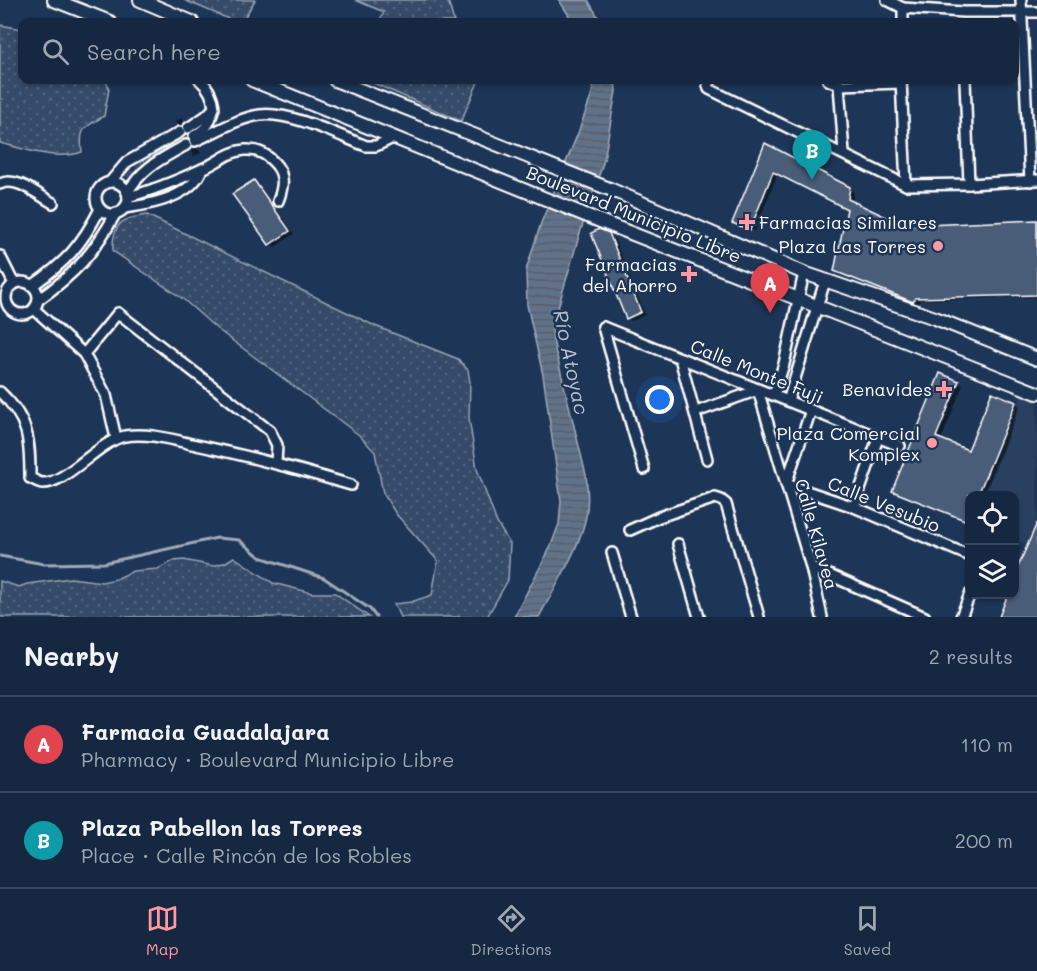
<!DOCTYPE html>
<html lang="en">
<head>
<meta charset="utf-8">
<style>
	:root { --surface:#162841; --page:#1f3048; --text:#f1f3f6; --muted:#9ea6b1; --line:#35445a; --accent:#ff9aa2 }
	body { margin:0; font-family:Mali,sans-serif; background:var(--page); color:var(--text) }
	.controls { position:absolute; right:18px; bottom:18px; display:grid; overflow:hidden; border-radius:12px; box-shadow:0 2px 4px #0004 }
	.controls button { width:54px; height:54px; display:grid; place-items:center; padding:0; border:0; border-bottom:2px solid var(--line); background:var(--surface); color:var(--text); font:30px sans-serif }
	.you { position:absolute; left:660px; top:400px; width:21px; height:21px; margin:-15px; border:4px solid #fff; border-radius:50%; background:#1a73e8; box-shadow:0 0 0 9px #1a73e833 }
	.badge { display:grid; place-items:center; width:39px; height:39px; border-radius:50%; background:var(--accent); color:#fff; font-size:20px; font-weight:700 }
	.pin { position:absolute; translate:-50% -50px; filter:drop-shadow(0 2px 3px #0008) }
	.pin::after { content:''; position:absolute; top:32px; width:21px; height:18px; background:inherit; clip-path:polygon(0 0,100% 0,50% 100%) }
	.list { margin:0; padding:0; list-style:none }
	h2 { display:flex; justify-content:space-between; align-items:center; height:78px; margin:0; padding:0 24px; font-size:26px }
	h2 small { font-size:20px; font-weight:400; color:var(--muted) }
	.list li { display:grid; grid-template-columns:39px 1fr auto; gap:18px; align-items:center; box-sizing:border-box; height:96px; padding:0 24px; border-top:2px solid var(--line) }
	.list b { display:block; font-size:22px; white-space:nowrap }
	.list p { margin:0; font-size:20px; white-space:nowrap; color:var(--muted) }
	.list em { font-size:20px; font-style:normal; color:var(--muted) }
	.icon { flex:none; width:33px; height:33px; fill:none; stroke:currentColor; stroke-width:2; stroke-linecap:round; stroke-linejoin:round }
	.map { position:relative; flex:none; width:1037px; height:617px; overflow:hidden }
	.search { position:absolute; background:var(--surface); box-shadow:0 2px 4px #0004; left:18px; right:18px; top:18px; height:66px; display:flex; align-items:center; gap:15px; box-sizing:border-box; padding:0 21px; border-radius:12px; color:var(--muted); font-size:22px }
	.sheet { height:270px; background:var(--surface) }
	nav { display:flex; justify-content:space-around; align-items:center; box-sizing:border-box; height:84px; border-top:2px solid var(--line); background:var(--surface); font-size:16px; color:var(--muted) }
	nav a { display:grid; justify-items:center; gap:3px }
	nav .on { color:var(--accent) }
	.map>svg:first-child { display:block }
	.built { fill:#2a4161 }
	.grass { fill:url(#grass-dots); stroke:#9aa5b4; stroke-width:1.5 }
	.water { fill:url(#water-rules); stroke:#a0aab8; stroke-width:1.5 }
	.shadow { fill:#0007 }
	.lines { fill:none; stroke-linecap:round; stroke-linejoin:round }
	.stream { stroke:#a0aab8; stroke-width:3 }
	.building { fill:#4a5d79; stroke:#fff; stroke-width:1.5 }
	.minor-tunnel { stroke:#344968; stroke-width:9; stroke-dasharray:9 4.5; stroke-linecap:butt }
	.minor-casing { stroke:#fff; stroke-width:14 }
	.major-casing { stroke:#fff; stroke-width:16 }
	.minor { stroke:#1d3557; stroke-width:9 }
	.major { stroke:#1d3557; stroke-width:12 }
	.poi-dot { fill:#ff9aa2; stroke:#1d3557; stroke-width:2 }
	.labels { text-anchor:middle; dominant-baseline:central; stroke-width:5; stroke-linejoin:round; paint-order:stroke }
	.street-label { font-size:18px; fill:#fff; stroke:#1d3557 }
	.poi-label { font-size:18px; fill:#fff; stroke:#1d3557; text-anchor:end }
	.water-label { font-size:20px; font-style:italic; fill:#b8c0ca; stroke:#1d3557 }
</style>
</head>
<body>
<div class="map">
<svg width="1037" height="617" viewBox="0 0 1037 617">
	<defs>
		<pattern id="grass-dots" width="8" height="8" patternUnits="userSpaceOnUse" patternTransform="scale(1.5)"><rect width="8" height="8" fill="#364b69"/><path d="M2 2h.1M6 6h.1" fill="none" stroke="#546680" stroke-width="1.8" stroke-linecap="round"/></pattern>
		<pattern id="water-rules" width="6" height="5" patternUnits="userSpaceOnUse" patternTransform="scale(1.5)"><rect width="6" height="5" fill="#617289"/><path d="M0 2.5h6" fill="none" stroke="#555d67"/></pattern>
	</defs>
	<rect width="100%" height="100%" fill="#1d3557"/>
	<filter id="ink" filterUnits="userSpaceOnUse"><feTurbulence type="fractalNoise" baseFrequency=".0167" numOctaves="2"/><feDisplacementMap in="SourceGraphic" scale="12" xChannelSelector="R" yChannelSelector="G"/><feConvolveMatrix kernelMatrix="1 2 1 2 8 2 1 2 1" color-interpolation-filters="sRGB"/></filter>
	<g filter="url(#ink)">
		<!-- built -->
		<polygon class="built" points="1022,393 1037,399 1037,520 1026,544 1015,540 1014,496 981,496"/>
		<!-- grass -->
		<g class="grass">
			<polygon points="184,0 255,0 242,22 236,22"/>
			<polygon points="355,0 448,0 454,22 379,22 384,12"/>
			<path d="M0,25L22,29V80H106L109,89L104,116C84,128 79,127 82,152C55,161 26,149 0,143Z"/>
			<polygon points="366,80 479,80 461,121"/>
			<path d="M147,215L375,326L458,359L468,370L470,382L469,418L477,469L497,523L510,544L508,580L487,617H400L394,604L411,602L432,595L438,561L396,514L383,493L375,452L359,435L217,329L183,299L113,251C112,224 121,218 147,215Z"/>
			<polygon points="234,557 273,583 312,593 335,593 369,617 0,617 0,581 19,587 27,584 71,578 102,582 116,579 133,571 158,569 173,561 184,560 213,566 226,562"/>
		</g>
		<!-- water -->
		<g class="water">
			<polygon points="559,0 588,0 601,22 573,22"/>
			<path d="M593,80H615L616,91L604,160L579,236L552,328L553,340L586,475C588,492 589,508 584,525C576,554 553,591 539,617H514L550,548L559,524L561,501L543,375L527,305L526,270L541,223L578,133L592,94Z"/>
		</g>
		<!-- shadow -->
		<g class="shadow">
			<polygon points="182,118 185,123 178,126 175,121"/>
			<polygon points="766,145 854,192 852,203 905,228 1037,221 1037,297 920,300 918,303 840,273 848,208 778,173 755,231 738,225"/>
			<polygon points="193,148 198,148 201,153 194,156 191,151"/>
			<polygon points="254,182 259,185 294,234 275,247 270,244"/>
			<polygon points="608,235 614,238 645,315 632,321 627,318"/>
			<polygon points="958,382 963,385 941,440 969,452 1015,403 1020,406 984,496 970,496 970,522 899,493"/>
		</g>
		<g class="lines">
			<!-- stream -->
			<polyline class="stream" points="0,556 44,564 104,563 217,538 239,540 260,557 324,578 370,609 376,617"/>
		</g>
		<!-- building -->
		<g class="building">
			<polygon points="765,143 850,187 848,199 905,226 1037,220 1037,295 915,298 913,302 834,271 847,209 773,172 750,230 732,223"/>
			<polygon points="254,180 290,231 269,245 232,194"/>
			<polygon points="599,229 609,233 641,312 626,319 591,233"/>
			<polygon points="940,373 959,381 936,437 968,450 992,392 1016,402 978,495 969,495 969,516 967,521 892,491"/>
			<polygon points="1037,523 1037,617 999,617 1008,594 1014,594 1014,576"/>
		</g>
		<g class="lines">
			<!-- minor-tunnel -->
			<polyline class="minor-tunnel" points="113,182 134,168 193,136"/>
			<defs>
				<g id="minor">
					<polyline points="887,0 903,8 963,12 1037,12"/>
					<polyline points="1021,0 1030,181"/>
					<polyline points="903,22 903,8"/>
					<polyline points="711,80 708,85 709,89 906,185 969,184 1037,180"/>
					<polyline points="828,80 839,85 901,83"/>
					<polyline points="901,80 906,185"/>
					<polyline points="965,80 969,184"/>
					<polyline points="839,85 844,153"/>
					<path d="M188,128L206,116L214,108C213,96 208,87 200,80"/>
					<path d="M194,136C206,129 210,124 213,110"/>
					<path d="M195,141C216,132 238,118 260,115C289,111 338,135 366,146H376L395,137"/>
					<polyline points="110,182 127,162 180,132"/>
					<circle cx="112" cy="198" r="16"/>
					<path d="M0,184C17,176 38,195 53,203"/>
					<path d="M127,193C144,166 160,160 186,145"/>
					<path d="M128,197C154,190 178,180 202,169C217,163 229,151 245,150C259,149 268,155 277,166C285,177 283,188 278,201"/>
					<path d="M124,208C150,205 192,197 202,169"/>
					<polyline points="0,256 14,284"/>
					<circle cx="22" cy="298" r="16"/>
					<path d="M32,286C66,262 81,246 100,209"/>
					<path d="M38,300C76,273 93,254 116,213"/>
					<polyline points="34,309 84,354 106,395 116,438"/>
					<polyline points="603,327 900,446"/>
					<polyline points="603,327 644,469"/>
					<polyline points="84,354 118,313 270,431 277,445 276,463"/>
					<polyline points="680,358 707,459"/>
					<path d="M0,392C29,419 30,440 30,478C33,479 39,483 42,483C65,485 99,441 125,436C150,432 177,441 201,446C252,457 302,470 351,485"/>
					<polyline points="774,395 784,364 804,273"/>
					<polyline points="788,401 825,281"/>
					<polyline points="696,412 758,390 811,567 822,617"/>
					<polyline points="786,484 854,507 970,556"/>
					<polyline points="786,484 811,410"/>
					<polyline points="854,507 878,438"/>
					<polyline points="630,530 659,517 715,498 721,500 726,504 759,617"/>
					<polyline points="678,544 699,617"/>
					<polyline points="612,553 631,617"/>
					<polyline points="811,567 925,617"/>
					<polyline points="961,617 970,594"/>
				</g>
				<g id="major">
					<polyline points="54,0 110,22"/>
					<polyline points="140,0 192,22"/>
					<polyline points="252,80 600,221 1037,393"/>
					<polyline points="335,80 612,190 804,273 935,318 1037,359"/>
				</g>
			</defs>
			<!-- minor casing -->
			<use href="#minor" class="minor-casing"/>
			<!-- major casing -->
			<use href="#major" class="major-casing"/>
			<!-- minor -->
			<use href="#minor" class="minor"/>
			<!-- major -->
			<use href="#major" class="major"/>
		</g>
	</g>
	<!-- markers -->
	<g class="poi-dot">
		<path d="M744 213h6v6h6v6h-6v6h-6v-6h-6v-6h6z"/>
		<circle cx="938" cy="246" r="6"/>
		<path d="M686 265h6v6h6v6h-6v6h-6v-6h-6v-6h6z"/>
		<path d="M941 380h6v6h6v6h-6v6h-6v-6h-6v-6h6z"/>
		<circle cx="932" cy="443" r="6"/>
	</g>
	<g class="labels">
		<!-- street labels -->
		<g class="street-label">
			<text transform="translate(634 214) rotate(22)">Boulevard Municipio Libre</text>
			<text transform="translate(757 371) rotate(22)">Calle Monte Fuji</text>
			<text transform="translate(884 504) rotate(22)">Calle Vesubio</text>
			<text transform="translate(817 534) rotate(74)">Calle Kilavea</text>
		</g>
		<!-- poi labels -->
		<g class="poi-label">
			<text x="759" y="222" text-anchor="start">Farmacias Similares</text>
			<text x="926" y="246">Plaza Las Torres</text>
			<text x="677" y="264">Farmacias<tspan x="677" dy="21">del Ahorro</tspan></text>
			<text x="932" y="389">Benavides</text>
			<text x="920" y="433">Plaza Comercial<tspan x="920" dy="21">Komplex</tspan></text>
		</g>
		<!-- water labels -->
		<g class="water-label">
			<text transform="translate(572 362) rotate(78)">Río Atoyac</text>
		</g>
	</g>
</svg>
<div class="controls">
<button><svg class="icon" aria-label="locate" viewBox="0 0 24 24"><circle cx="12" cy="12" r="6"/><path d="M12 2v4M12 18v4M2 12h4M18 12h4"/></svg></button>
<button><svg class="icon" aria-label="layers" viewBox="0 0 24 24"><path d="M12 4l9 5-9 5-9-5zM3 14l9 5 9-5"/></svg></button>
</div>
<div class="you"></div>
<div class="pin badge" style="left:770px;top:313px;background:#e0444e">A</div>
<div class="pin badge" style="left:812px;top:180px;background:#0f9aa8">B</div>
<div class="search"><svg class="icon" aria-label="search" viewBox="0 0 24 24"><circle cx="10" cy="10" r="6"/><path d="M15 15l6 6"/></svg>Search here</div>
</div>
<section class="sheet">
<h2>Nearby<small>2 results</small></h2>
<ul class="list">
<li><span class="badge" style="background:#e0444e">A</span><div><b>Farmacia Guadalajara</b><p>Pharmacy · Boulevard Municipio Libre</p></div><em>110 m</em></li>
<li><span class="badge" style="background:#0f9aa8">B</span><div><b>Plaza Pabellon las Torres</b><p>Place · Calle Rincón de los Robles</p></div><em>200 m</em></li>
</ul>
</section>
<nav>
<a class="on"><svg class="icon" aria-label="map" viewBox="0 0 24 24"><path d="M3 6l6-2 6 2 6-2v14l-6 2-6-2-6 2zM9 4v14M15 6v14"/></svg>Map</a>
<a><svg class="icon" aria-label="directions" viewBox="0 0 24 24"><path d="M12 3l9 9-9 9-9-9zM9 14v-3h6M13 9l2 2-2 2"/></svg>Directions</a>
<a><svg class="icon" aria-label="saved" viewBox="0 0 24 24"><path d="M7 4h10v16l-5-4-5 4z"/></svg>Saved</a>
</nav>
</body>
</html>
